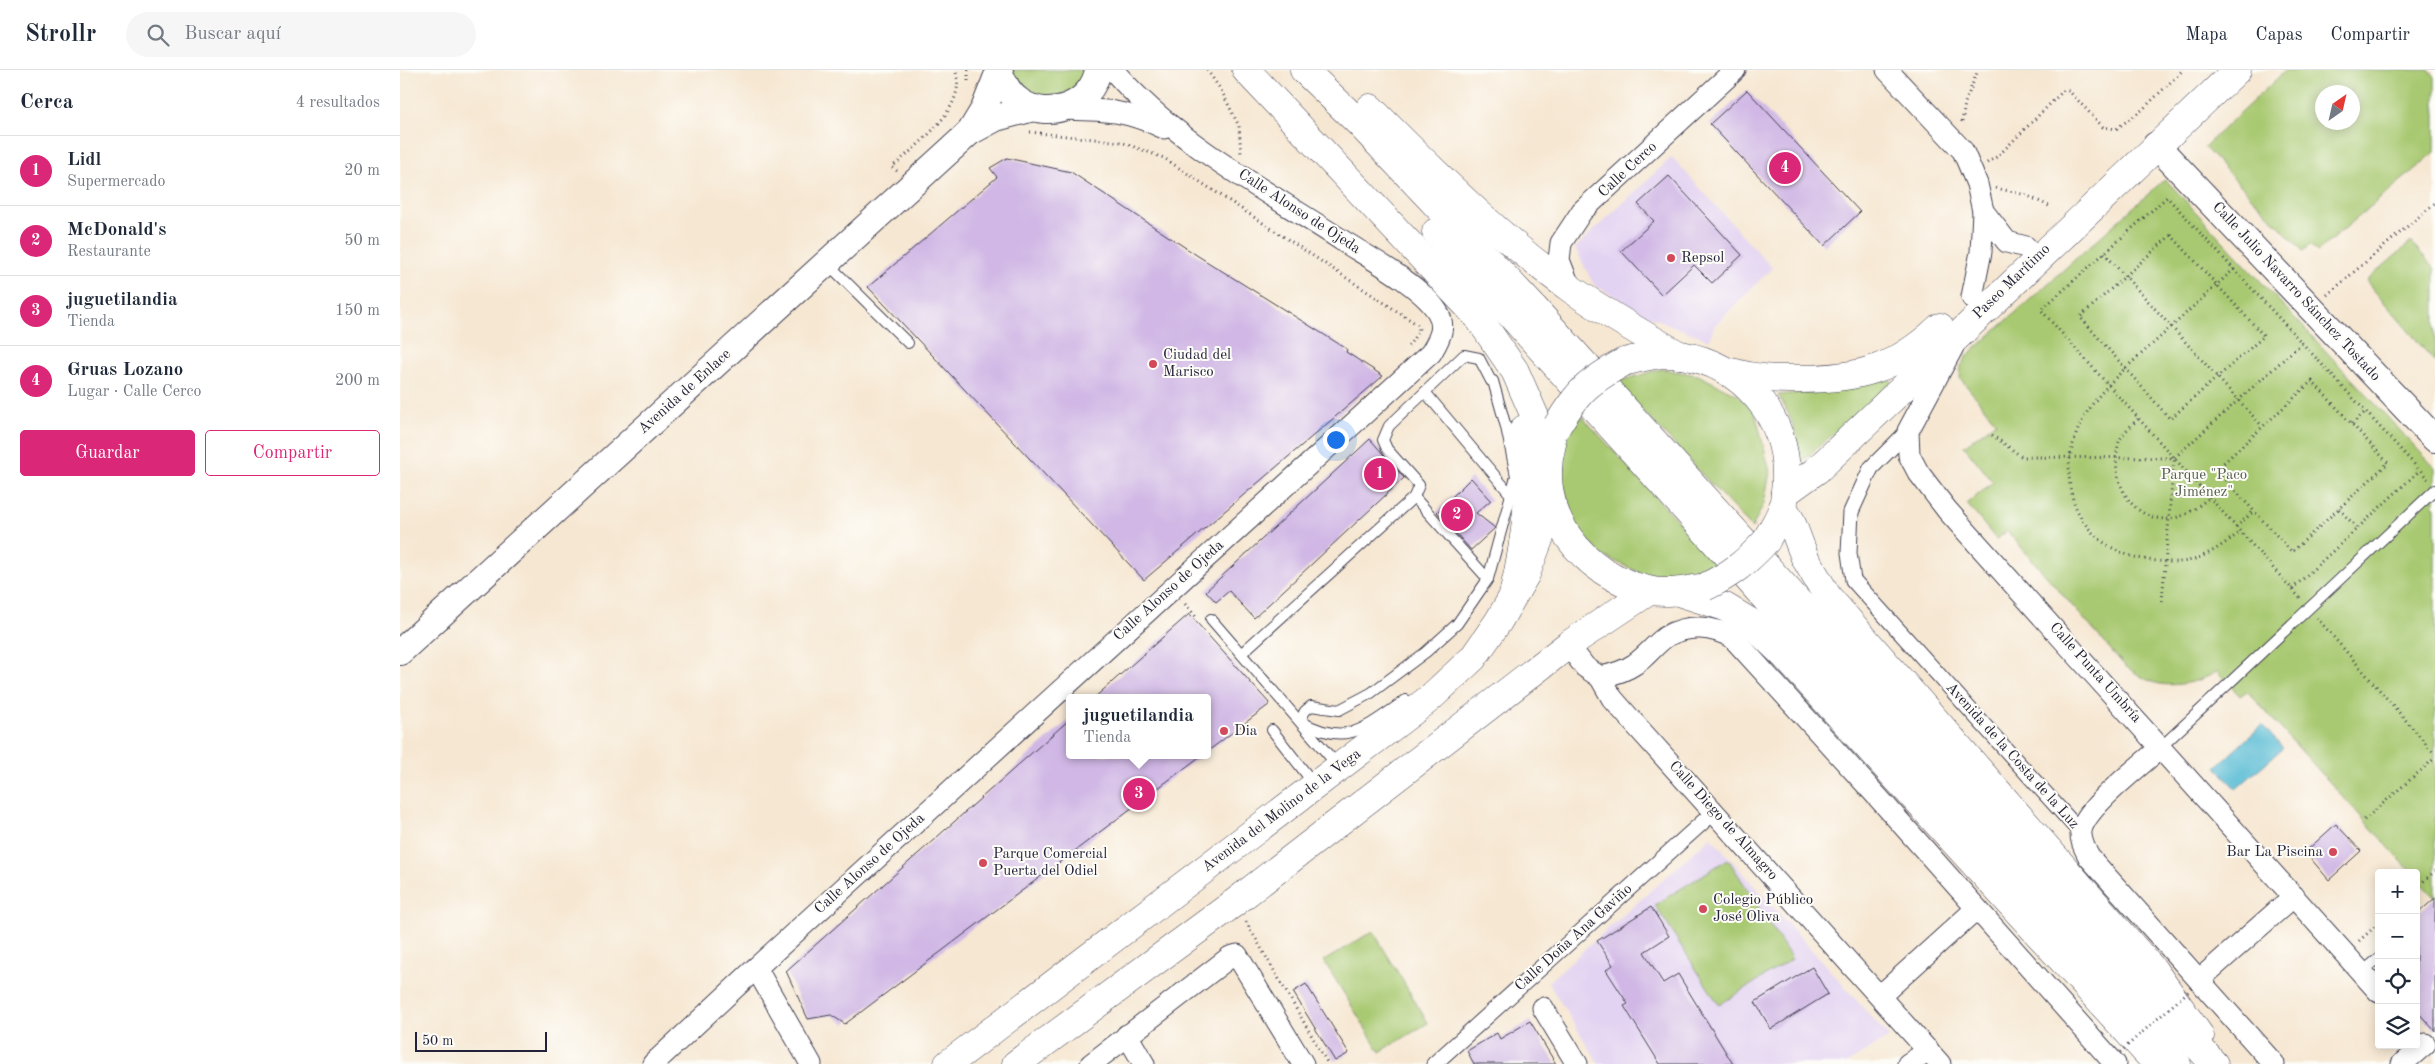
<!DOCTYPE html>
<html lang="es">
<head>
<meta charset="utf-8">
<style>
	:root { --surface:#fff; --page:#f6f6f7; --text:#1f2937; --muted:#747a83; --line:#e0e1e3; --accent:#db2777 }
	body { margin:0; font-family:"Old Standard TT",serif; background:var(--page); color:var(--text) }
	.controls { position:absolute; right:15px; bottom:15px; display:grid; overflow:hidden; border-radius:5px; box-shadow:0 2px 12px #0003 }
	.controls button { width:45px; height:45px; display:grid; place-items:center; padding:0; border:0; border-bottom:1px solid var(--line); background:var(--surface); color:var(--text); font:25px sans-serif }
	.compass { position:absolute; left:1915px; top:15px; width:45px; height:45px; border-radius:50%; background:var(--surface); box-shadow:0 2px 12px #0003; rotate:34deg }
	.scale { position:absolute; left:15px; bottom:12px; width:132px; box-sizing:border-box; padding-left:5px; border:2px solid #22223b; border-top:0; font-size:14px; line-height:18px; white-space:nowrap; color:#22223b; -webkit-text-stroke:4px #fdfcf7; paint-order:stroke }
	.you { position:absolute; left:935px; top:369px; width:18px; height:18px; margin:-12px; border:4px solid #fff; border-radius:50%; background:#1a73e8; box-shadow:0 0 0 8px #1a73e833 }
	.badge { display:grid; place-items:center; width:32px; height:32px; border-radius:50%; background:var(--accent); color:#fff; font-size:16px; font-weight:700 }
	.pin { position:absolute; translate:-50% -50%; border:2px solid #fff; box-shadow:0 1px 5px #0006 }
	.popup { position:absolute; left:666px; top:624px; width:145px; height:65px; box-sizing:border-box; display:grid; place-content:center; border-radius:5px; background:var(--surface); filter:drop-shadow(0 1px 4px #0005); font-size:16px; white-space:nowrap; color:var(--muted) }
	.popup b { font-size:19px; color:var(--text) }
	.popup::after { content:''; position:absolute; left:50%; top:100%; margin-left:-10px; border:10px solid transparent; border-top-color:var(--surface) }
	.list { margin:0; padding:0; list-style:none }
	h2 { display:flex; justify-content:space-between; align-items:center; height:65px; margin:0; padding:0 20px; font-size:21px }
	h2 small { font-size:16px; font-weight:400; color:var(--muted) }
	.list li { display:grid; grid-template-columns:32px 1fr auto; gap:15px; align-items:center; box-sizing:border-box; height:70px; padding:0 20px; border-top:1px solid var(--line) }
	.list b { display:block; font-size:19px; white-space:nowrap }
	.list p { margin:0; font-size:16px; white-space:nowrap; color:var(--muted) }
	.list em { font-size:16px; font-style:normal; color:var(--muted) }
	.actions { display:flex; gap:10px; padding:15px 20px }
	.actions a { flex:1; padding:11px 0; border:1px solid var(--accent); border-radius:5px; text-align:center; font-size:18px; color:var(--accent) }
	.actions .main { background:var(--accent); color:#fff }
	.icon { flex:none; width:28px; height:28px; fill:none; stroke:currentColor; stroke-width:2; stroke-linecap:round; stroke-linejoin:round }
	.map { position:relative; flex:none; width:2035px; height:994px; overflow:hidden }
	header { display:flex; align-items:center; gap:30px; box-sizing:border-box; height:70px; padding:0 25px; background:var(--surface); border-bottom:1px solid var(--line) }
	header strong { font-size:24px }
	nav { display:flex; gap:28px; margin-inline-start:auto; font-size:18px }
	.search { width:350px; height:45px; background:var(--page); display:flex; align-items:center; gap:12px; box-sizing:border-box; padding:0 18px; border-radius:28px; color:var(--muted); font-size:19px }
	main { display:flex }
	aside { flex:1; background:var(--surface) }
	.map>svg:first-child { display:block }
	.built { fill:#e3d3f2 }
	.green { fill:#a8c971; stroke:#657656; fill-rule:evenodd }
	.water { fill:#56bbd4; stroke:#3c6e88 }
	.building { fill:#d0b7e5 }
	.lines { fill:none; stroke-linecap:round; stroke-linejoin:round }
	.service-casing { stroke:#424052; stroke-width:12 }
	.pedestrian-casing { stroke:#424052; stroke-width:17 }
	.minor-casing { stroke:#424052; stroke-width:23 }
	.tertiary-casing { stroke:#424052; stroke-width:28 }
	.secondary-casing { stroke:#424052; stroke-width:29 }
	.primary-casing { stroke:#424052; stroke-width:29 }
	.motorway-casing { stroke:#424052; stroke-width:29 }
	.path { stroke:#424052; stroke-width:3; stroke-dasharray:1 4; stroke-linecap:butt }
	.service { stroke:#fff; stroke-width:10 }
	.pedestrian { stroke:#fff; stroke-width:15 }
	.minor { stroke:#fff; stroke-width:21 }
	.tertiary { stroke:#fff; stroke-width:26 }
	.secondary { stroke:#fff; stroke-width:28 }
	.primary { stroke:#fff; stroke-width:28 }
	.motorway { stroke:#fff; stroke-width:28 }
	.primary-bridge-casing { stroke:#424052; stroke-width:29; stroke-linecap:butt }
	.path-bridge { stroke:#424052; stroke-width:3; stroke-dasharray:1 4; stroke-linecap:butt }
	.primary-bridge { stroke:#fff; stroke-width:28 }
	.poi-dot { fill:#d1495b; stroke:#fdfcf7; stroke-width:2 }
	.labels { text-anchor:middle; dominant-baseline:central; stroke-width:4; stroke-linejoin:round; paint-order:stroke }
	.street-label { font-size:15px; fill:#22223b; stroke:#fdfcf7 }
	.poi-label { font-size:15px; fill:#22223b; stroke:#fdfcf7; text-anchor:start }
	.park-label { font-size:15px; fill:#515c4e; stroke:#fdfcf7 }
</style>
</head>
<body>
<header>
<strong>Strollr</strong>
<div class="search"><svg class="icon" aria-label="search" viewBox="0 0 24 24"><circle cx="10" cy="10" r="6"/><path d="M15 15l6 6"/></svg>Buscar aquí</div>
<nav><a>Mapa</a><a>Capas</a><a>Compartir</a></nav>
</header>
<main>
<aside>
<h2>Cerca<small>4 resultados</small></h2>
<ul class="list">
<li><span class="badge">1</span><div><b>Lidl</b><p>Supermercado</p></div><em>20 m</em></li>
<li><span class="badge">2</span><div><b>McDonald's</b><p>Restaurante</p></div><em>50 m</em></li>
<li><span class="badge">3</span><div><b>juguetilandia</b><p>Tienda</p></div><em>150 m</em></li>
<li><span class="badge">4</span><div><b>Gruas Lozano</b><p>Lugar · Calle Cerco</p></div><em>200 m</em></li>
</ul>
<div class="actions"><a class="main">Guardar</a><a>Compartir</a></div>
</aside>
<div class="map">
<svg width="2035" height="994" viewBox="0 0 2035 994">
	<rect width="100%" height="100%" fill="#fdfcf7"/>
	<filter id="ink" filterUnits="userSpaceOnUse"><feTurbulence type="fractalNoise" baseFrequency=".02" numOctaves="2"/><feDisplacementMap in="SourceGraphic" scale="10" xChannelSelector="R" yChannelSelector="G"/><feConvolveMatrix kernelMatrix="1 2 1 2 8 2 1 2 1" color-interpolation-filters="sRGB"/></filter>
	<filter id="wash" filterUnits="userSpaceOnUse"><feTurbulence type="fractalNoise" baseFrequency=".0096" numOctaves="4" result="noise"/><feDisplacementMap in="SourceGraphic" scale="20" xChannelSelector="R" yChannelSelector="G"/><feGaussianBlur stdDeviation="1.12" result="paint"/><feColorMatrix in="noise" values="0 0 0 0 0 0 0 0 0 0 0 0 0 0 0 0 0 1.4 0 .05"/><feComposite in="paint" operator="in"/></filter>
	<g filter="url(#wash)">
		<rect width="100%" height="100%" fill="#f6e7d2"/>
		<!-- built -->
		<g class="built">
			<polygon points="1272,87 1372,198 1314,256 1309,270 1251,247 1194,215 1175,178"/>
			<polygon points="1311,767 1489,967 1446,994 1199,994 1148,912"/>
		</g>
		<!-- green -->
		<g class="green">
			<polygon points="609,0 690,0 679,18 649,30 624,21"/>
			<path d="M1886,0H2029L2035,8V82L1917,182L1910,175L1903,181L1804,77ZM1922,22H1952V52H1922Z"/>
			<path d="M1765,109L2035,398V432L2033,435L2035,438V828L2016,808V803H2012L1847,621L1840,626L1817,601C1805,611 1776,617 1760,614C1747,612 1736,603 1725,596L1607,461L1596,469L1567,434L1593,412L1564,376L1596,352L1560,308L1561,296L1567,286Z"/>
			<polygon points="2011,172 2035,199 2035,292 1966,211"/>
			<polygon points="1261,299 1298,305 1338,325 1355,342 1370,402 1364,433 1352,458 1216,312"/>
			<path d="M1488,307L1492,312L1397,396C1397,364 1395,353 1378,325L1454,318Z"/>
			<polygon points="1178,342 1317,494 1283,505 1243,504 1201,485 1175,455 1162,409 1166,371"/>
			<polygon points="1328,789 1392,889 1319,935 1255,835"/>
			<polygon points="973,861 1028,953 980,982 924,891"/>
		</g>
		<!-- water -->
		<polygon class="water" points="1862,655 1883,678 1836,719 1816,697"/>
		<g id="blocks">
			<!-- building -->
			<g class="building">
				<polygon points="1347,20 1460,142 1424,176 1310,54"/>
				<polygon points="607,88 671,102 798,186 947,279 946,282 983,306 744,510 468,217 597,107 590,98"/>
				<polygon points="1269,106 1342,185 1312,213 1294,195 1262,225 1221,181 1254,151 1238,134"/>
				<polygon points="970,369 1004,408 854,548 829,521 816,532 806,521"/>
				<polygon points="1071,408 1091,430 1076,443 1095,458 1071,480 1037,442"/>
				<polygon points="789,544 870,634 808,681 808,628 694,628"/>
				<polygon points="670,649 670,685 802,685 445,954 431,945 408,949 386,901"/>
				<polygon points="1936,754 1961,781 1929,810 1905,782"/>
				<polygon points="2035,828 2035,961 2016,940 2016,845"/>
				<polygon points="1251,837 1269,866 1244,882 1263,913 1278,904 1333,994 1260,994 1224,936 1228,934 1206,900 1213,895 1197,871"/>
				<polygon points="1412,897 1428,924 1371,959 1355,932"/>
				<polygon points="906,914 949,983 935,991 893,922"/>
				<polygon points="1130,951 1156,994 1074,994 1067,981 1097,963 1100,969"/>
			</g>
		</g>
	</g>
	<g filter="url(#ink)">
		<use href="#blocks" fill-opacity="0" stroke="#424052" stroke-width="1"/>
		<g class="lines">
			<defs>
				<g id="service">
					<polyline points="427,193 508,273"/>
					<polyline points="1025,322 1111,425"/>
					<polyline points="1014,427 1088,509"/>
					<polyline points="811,549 938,696"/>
					<path d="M842,583L1014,427L1019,415L987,379L983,370L989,356L1064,285L1079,288L1091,311H1093L1106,357L1116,406L1088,509L1057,554L1026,582L971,623L939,640L911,636L905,641L900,651C948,678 966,657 1006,630"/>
					<polyline points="872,660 914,714"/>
					<polyline points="1761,677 2035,420"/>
					<polyline points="1961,903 1979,888"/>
				</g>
				<g id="pedestrian">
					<polyline points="1508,361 1471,398 1451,442 1449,483 1453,510 1681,763"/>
					<polyline points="1034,994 1314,742"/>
				</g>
				<g id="minor">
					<polyline points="1487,0 1563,81 1577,114 1583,141 1581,182 1572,227"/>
					<path d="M660,39C704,40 723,39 764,58"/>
					<polyline points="1583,141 1607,172 1626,177"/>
					<polyline points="1170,218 1159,190 1161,173 1182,141 1335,0"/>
					<polyline points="1553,277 1508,361 1509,385 1518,402 1547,440 1979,922"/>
					<polyline points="1168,575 1185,597 1200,607 1212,628 1233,652 1540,994"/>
					<path d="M1200,607C1211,605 1225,601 1235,594C1247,586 1255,574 1267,566C1288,554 1313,556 1333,568L1484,734L1715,994"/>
					<path d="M1761,677C1742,695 1685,737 1681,761C1680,771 1685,779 1689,787L1874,994"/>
					<polyline points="356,898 411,994"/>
					<polyline points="1799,910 1894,826"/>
					<polyline points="1480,926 1576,839"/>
					<polyline points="1143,938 1177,994"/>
					<polyline points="727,965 744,994"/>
					<path d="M253,994L356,898L1031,283C1039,269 1047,257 1037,241C1020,215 970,188 943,171C864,119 775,73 713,0"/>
					<polyline points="691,994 830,887 837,885 903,994"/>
					<polyline points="1508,994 1529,981"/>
					<polyline points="2002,994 2025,974"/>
				</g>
				<g id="tertiary">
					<path d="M599,0C603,12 609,25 621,32C649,51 692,35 698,0"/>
					<polyline points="570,62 584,39 599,1"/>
					<polyline points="1756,75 2035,369"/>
					<polyline points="0,582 570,62 596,48 634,38"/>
				</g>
				<g id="secondary">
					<polyline points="1383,437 1391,451 1405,488 1428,527 1754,901 1800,966"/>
					<polyline points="1278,522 1325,537 1350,552 1386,587 1757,994"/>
				</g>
				<g id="primary">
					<path d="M1224,292C1243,287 1262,282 1281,285C1343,295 1388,347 1386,410C1385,419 1385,428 1383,437C1379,449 1371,460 1366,471"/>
					<path d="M1331,302C1355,309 1374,309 1399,309C1459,309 1496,299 1540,257"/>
					<path d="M1152,374C1133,443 1183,505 1248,520C1266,525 1286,520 1305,517"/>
					<polyline points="1385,423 1417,400 1837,0"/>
					<polyline points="548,994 1029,629 1073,588 1098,552 1126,504 1152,435"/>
					<polyline points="616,994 834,833 1168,575 1249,521"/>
				</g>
				<g id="motorway">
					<polyline points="846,0 1078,247 1115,301 1140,358 1148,399"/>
					<polyline points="904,0 959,53 1133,237 1814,994"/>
					<path d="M970,38C1033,101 1098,167 1171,219C1206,243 1242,264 1279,285"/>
					<polyline points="1036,162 1351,512 1777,994"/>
					<path d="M1113,525C1126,470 1133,415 1124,359"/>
				</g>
			</defs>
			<!-- service casing -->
			<use href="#service" class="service-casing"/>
			<!-- pedestrian casing -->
			<use href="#pedestrian" class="pedestrian-casing"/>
			<!-- minor casing -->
			<use href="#minor" class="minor-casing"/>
			<!-- tertiary casing -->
			<use href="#tertiary" class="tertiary-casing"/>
			<!-- secondary casing -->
			<use href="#secondary" class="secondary-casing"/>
			<!-- primary casing -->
			<use href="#primary" class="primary-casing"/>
			<!-- motorway casing -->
			<use href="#motorway" class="motorway-casing"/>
			<!-- path -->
			<g class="path">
				<polyline points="568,0 568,15"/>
				<polyline points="807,0 821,20 839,56 841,84"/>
				<polyline points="1562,52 1565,33 1578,0"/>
				<polyline points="630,62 721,72 764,88 1018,255 1019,260 1008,277"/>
				<polyline points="1587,93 1598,86 1664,20 1669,21 1703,57 1716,59 1742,40 1783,0"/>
				<path d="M497,101L492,97C516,76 570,36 555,0"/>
				<polyline points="1596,118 1626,125 1649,136"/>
				<polygon points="1771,165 1864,266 1770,349 1680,247"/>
				<polyline points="1704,183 1862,356"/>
				<path d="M1834,199C1808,223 1782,247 1756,271C1727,297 1692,324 1677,362C1652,427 1688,486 1758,491C1767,492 1779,493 1788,491C1809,486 1823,474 1841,462"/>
				<polyline points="1927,225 2035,133"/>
				<polygon points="1912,311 1988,393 1892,482 1816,400"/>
				<path d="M1738,349C1732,355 1722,363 1719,372C1707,413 1737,463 1784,445C1793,441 1802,433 1809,428"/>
				<polyline points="1952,354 1965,342"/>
				<polyline points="1592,365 1622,387 1774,388 1902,273"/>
				<polyline points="1939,439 1957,458"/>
				<polyline points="1836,457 1854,441"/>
				<polyline points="1892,519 2019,401"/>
				<polyline points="1900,528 1641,240 1767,127 2028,409"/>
				<polyline points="1762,531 1774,388"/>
				<polyline points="785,534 797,548"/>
				<polyline points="1917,548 2035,684"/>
				<polyline points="1964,750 2035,688"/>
				<polyline points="2016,818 2035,801"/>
				<polyline points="846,852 928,994"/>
				<polyline points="1959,871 1979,853"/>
			</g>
			<!-- service -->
			<use href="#service" class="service"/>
			<!-- pedestrian -->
			<use href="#pedestrian" class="pedestrian"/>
			<!-- minor -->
			<use href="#minor" class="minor"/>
			<!-- tertiary -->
			<use href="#tertiary" class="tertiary"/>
			<!-- secondary -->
			<use href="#secondary" class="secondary"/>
			<!-- primary -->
			<use href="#primary" class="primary"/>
			<!-- motorway -->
			<use href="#motorway" class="motorway"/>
			<defs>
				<g id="primary-bridge">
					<path d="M1157,356C1178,321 1188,312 1224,292"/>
					<path d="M1305,517C1330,505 1347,492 1366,471"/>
				</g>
			</defs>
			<!-- primary-bridge casing -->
			<use href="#primary-bridge" class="primary-bridge-casing"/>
			<!-- path-bridge -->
			<polyline class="path-bridge" points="1720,982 1790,920"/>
			<!-- primary-bridge -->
			<use href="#primary-bridge" class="primary-bridge"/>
		</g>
	</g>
	<!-- markers -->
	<g class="poi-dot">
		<circle cx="1271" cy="188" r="5"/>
		<circle cx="753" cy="294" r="5"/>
		<circle cx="824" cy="661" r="5"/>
		<circle cx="1933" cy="782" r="5"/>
		<circle cx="583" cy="793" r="5"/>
		<circle cx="1303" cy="839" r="5"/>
	</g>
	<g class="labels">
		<!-- street labels -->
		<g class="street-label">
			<text transform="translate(1228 100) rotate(-43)">Calle Cerco</text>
			<text transform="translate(899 142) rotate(33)">Calle Alonso de Ojeda</text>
			<text transform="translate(1612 212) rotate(-44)">Paseo Marítimo</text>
			<text transform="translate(1896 222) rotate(47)">Calle Julio Navarro Sánchez Tostado</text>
			<text transform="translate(285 322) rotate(-42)">Avenida de Enlace</text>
			<text transform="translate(769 521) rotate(-42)">Calle Alonso de Ojeda</text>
			<text transform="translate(1695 603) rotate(48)">Calle Punta Umbría</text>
			<text transform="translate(1612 686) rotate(48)">Avenida de la Costa de la Luz</text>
			<text transform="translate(882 741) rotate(-37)">Avenida del Molino de la Vega</text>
			<text transform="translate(1323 751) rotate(48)">Calle Diego de Almagro</text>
			<text transform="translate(470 794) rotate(-42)">Calle Alonso de Ojeda</text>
			<text transform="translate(1174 868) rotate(-42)">Calle Doña Ana Gaviño</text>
		</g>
		<!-- poi labels -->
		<g class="poi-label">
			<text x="1281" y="188">Repsol</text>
			<text x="763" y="285">Ciudad del<tspan x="763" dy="17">Marisco</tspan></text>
			<text x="834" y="661">Dia</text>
			<text x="1923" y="782" text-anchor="end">Bar La Piscina</text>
			<text x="593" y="784">Parque Comercial<tspan x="593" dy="17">Puerta del Odiel</tspan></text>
			<text x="1313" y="830">Colegio Público<tspan x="1313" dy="17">José Oliva</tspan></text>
		</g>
		<!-- park labels -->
		<g class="park-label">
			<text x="1804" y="405">Parque "Paco<tspan x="1804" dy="17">Jiménez"</tspan></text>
		</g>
	</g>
</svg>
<div class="controls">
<button>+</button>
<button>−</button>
<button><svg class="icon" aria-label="locate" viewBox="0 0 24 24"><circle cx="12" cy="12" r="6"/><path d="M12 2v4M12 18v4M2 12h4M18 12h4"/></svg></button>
<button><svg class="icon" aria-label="layers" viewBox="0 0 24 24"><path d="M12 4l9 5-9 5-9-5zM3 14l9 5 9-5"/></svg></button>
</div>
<svg class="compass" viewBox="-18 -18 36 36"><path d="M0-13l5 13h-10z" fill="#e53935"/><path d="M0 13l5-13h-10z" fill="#747a83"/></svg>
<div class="scale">50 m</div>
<div class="you"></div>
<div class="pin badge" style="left:980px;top:404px">1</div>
<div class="pin badge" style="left:1057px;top:445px">2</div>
<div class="pin badge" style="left:739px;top:724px">3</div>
<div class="popup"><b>juguetilandia</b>Tienda</div>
<div class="pin badge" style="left:1385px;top:98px">4</div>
</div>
</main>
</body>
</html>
